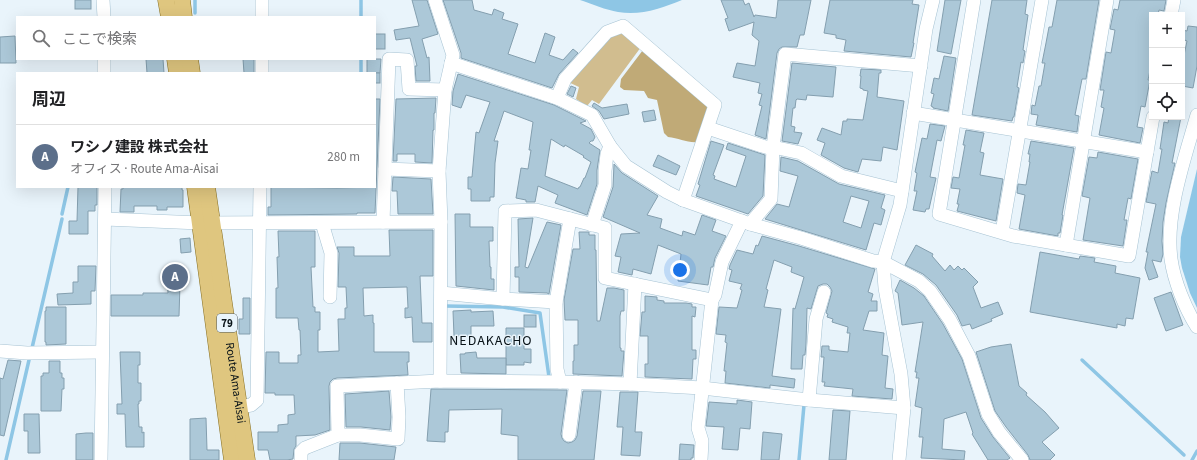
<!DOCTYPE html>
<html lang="ja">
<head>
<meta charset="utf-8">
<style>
	:root { --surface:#fff; --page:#f2f2f2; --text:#202124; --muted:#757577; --line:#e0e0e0; --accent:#997a23 }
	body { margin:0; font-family:"Source Sans 3","Noto Sans JP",sans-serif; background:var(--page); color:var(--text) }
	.controls { position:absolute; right:12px; top:12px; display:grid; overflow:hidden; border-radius:0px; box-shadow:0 4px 16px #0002 }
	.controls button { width:36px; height:36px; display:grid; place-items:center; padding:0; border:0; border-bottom:1px solid var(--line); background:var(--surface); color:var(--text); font:20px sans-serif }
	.you { position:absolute; left:680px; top:270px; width:14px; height:14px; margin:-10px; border:3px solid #fff; border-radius:50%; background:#1a73e8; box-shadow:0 0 0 6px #1a73e833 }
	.badge { display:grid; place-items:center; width:26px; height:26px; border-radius:50%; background:var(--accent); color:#fff; font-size:13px; font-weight:700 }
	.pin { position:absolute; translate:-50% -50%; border:2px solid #fff; box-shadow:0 1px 4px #0006 }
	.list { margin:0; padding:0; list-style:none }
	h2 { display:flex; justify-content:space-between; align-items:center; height:52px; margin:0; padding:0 16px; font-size:17px }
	h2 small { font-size:13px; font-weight:400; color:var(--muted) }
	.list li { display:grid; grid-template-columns:26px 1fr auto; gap:12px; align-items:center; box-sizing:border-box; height:64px; padding:0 16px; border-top:1px solid var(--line) }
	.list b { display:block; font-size:15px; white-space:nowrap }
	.list p { margin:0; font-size:13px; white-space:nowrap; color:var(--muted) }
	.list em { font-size:13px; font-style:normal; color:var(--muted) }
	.icon { flex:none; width:22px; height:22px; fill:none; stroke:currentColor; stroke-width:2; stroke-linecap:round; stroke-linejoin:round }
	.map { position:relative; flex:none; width:1197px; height:460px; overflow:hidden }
	.search { position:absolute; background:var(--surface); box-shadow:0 4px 16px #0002; left:16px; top:16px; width:360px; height:44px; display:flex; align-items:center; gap:10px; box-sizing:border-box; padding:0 14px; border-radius:0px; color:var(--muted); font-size:15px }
	.panel { position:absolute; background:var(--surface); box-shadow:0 4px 16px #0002; left:16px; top:72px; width:360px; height:116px; border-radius:0px }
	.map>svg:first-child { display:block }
	.green { fill:#d1bd8f }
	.forest { fill:#c0aa77 }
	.water { fill:#8ec6e5 }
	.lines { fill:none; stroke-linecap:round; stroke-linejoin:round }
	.stream { stroke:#8ec6e5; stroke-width:3.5 }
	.building { fill:#acc8d8; stroke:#849faf; fill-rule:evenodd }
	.minor-casing { stroke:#a7c3d3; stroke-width:14 }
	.major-casing { stroke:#866f24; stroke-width:17 }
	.minor { stroke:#fff; stroke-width:13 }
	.major { stroke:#dfc67f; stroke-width:16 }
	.labels { text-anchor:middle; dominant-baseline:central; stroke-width:3; stroke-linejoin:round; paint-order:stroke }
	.shield { fill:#e9f4fb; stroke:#4c565c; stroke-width:1 }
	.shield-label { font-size:11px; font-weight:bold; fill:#091318 }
	.street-label { font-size:12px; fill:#091318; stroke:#e9f4fb }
	.quarter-label { font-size:14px; letter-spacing:1px; fill:#091318; stroke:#e9f4fb }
</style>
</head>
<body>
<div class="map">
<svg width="1197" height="460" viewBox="0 0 1197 460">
	<rect width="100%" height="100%" fill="#e9f4fb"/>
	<!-- green -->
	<polygon class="green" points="619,31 641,47 599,104 592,100 587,106 576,99 579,87 566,81 607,35"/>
	<!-- forest -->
	<path class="forest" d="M643,50L707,104L709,111L698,142C687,143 679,138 668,137L664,133L657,100L648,98L644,91L624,90L620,87L621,79Z"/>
	<!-- water -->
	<g class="water">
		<path d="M580,0H682C662,8 641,16 618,12C606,10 592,4 580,0Z"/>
		<polygon points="1197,169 1197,308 1190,293 1182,268 1180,257 1181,237"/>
	</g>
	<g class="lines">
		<!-- stream -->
		<g class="stream">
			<polyline points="195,0 195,13"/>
			<polyline points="361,17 361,0"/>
			<polyline points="361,73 361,59"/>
			<polyline points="62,214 68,187"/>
			<polyline points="445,306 503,307 540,313 549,377"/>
			<polyline points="32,348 62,219"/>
			<polyline points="1082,360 1184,455"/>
			<polyline points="6,460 29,360"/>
			<polyline points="799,460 804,405"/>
			<polyline points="1192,460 1197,451"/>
		</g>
	</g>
	<!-- building -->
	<g class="building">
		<rect x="75" y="0" width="16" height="9"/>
		<polygon points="412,0 427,0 438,34 422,39 427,58 429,57 430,81 416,81 415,66 417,66 410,38 396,40 394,30 419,26"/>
		<polygon points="443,0 472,0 474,10 492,15 494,9 504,13 502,19 518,24 508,54 535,63 545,33 555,37 549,55 563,60 573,49 578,53 559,74 552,88 461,58 461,53"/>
		<polygon points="721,0 743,0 745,5 749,3 754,17 755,15 776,18 778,0 811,0 804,35 800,35 797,47 782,47 779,49 777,53 766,139 755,135 762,106 759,105 762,94 758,93 760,83 733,77 737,63 755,66 759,41 752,35 754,22 729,31 725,19 728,18"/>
		<polygon points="830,0 913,0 912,4 919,5 913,43 914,43 911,57 844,51 846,40 836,38 836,35 824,33"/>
		<polygon points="945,0 961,0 951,54 937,51"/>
		<polygon points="992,0 1027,0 1025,14 1028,15 1023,50 1025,51 1023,63 1021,62 1017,87 1019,88 1014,117 1013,117 1012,121 972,115"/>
		<polygon points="1057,0 1099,0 1086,79 1082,79 1075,115 1079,116 1077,132 1036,125 1038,115 1031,114 1032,105 1035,106 1039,86 1041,86 1045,63 1042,63 1046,43 1049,27 1052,27"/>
		<polygon points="1120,0 1166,0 1164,11 1159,10 1158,15 1152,15 1152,61 1148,80 1150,80 1145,107 1141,106 1137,127 1143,128 1140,143 1099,135 1104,108 1101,107 1104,90 1100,90 1106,52 1111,53 1115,30 1110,29 1114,9 1118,10"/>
		<polygon points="1188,26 1197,27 1197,66 1193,88 1182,86 1182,60 1183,60 1187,41 1182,39 1182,30 1187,31"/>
		<rect x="375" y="34" width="10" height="15"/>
		<polygon points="15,36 16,63 0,63 0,37"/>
		<polygon points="944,56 956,58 948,111 933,108 933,107 931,106 934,94 931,93 934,78 939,79"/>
		<polygon points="146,59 163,59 164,73 147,73"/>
		<polygon points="243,59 254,59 254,73 244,73"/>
		<polygon points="367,59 381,59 380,73 367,73"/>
		<polygon points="792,63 836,67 833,97 807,95 806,100 797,99 796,100 795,108 793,108 791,126 795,127 794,132 802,133 798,144 782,141"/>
		<polygon points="861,69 881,70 881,73 879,73 877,97 904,101 897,150 883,147 881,161 862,159 858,172 844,168 821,155 825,143 817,140 822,128 841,135 843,121 847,121 847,119 863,120 868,91 863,90 863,89 860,88 861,76 860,76"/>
		<rect x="375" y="73" width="5" height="10"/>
		<path d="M458,74L554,105L586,121L580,123L591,129L595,137L593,141H591L589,143L600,150L597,170V184L587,215L555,203L558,195L538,186L535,202H526V200L516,198L521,168L528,169L531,150H529L533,122L504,111L494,141H498L495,163L494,197H490V201H471V189H468V177H472L476,132L479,133L490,102L466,95L461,108L452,105L453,91ZM551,139L564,147L565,145L584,156L583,157L591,162L585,178H584L580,187H579L578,189L545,176Z"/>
		<polygon points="571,86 576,88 573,97 567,94"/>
		<polygon points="436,98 435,113 434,113 434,130 433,130 432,163 415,162 415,154 397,154 397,161 393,161 396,99"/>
		<polygon points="375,99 380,99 375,213 357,213 357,214 268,215 268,207 271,207 271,187 337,188 375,187"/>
		<polygon points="594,103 602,108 627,104 629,114 604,119 599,111 592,106"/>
		<polygon points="654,110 656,120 644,122 642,112"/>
		<polygon points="1169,117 1181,117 1172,163 1175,163 1166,203 1163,222 1162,241 1163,254 1161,262 1152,260 1158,277 1149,280 1145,268 1148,252 1146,252 1156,204 1146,202 1152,171 1158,173 1162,149 1160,149 1164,122 1168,123"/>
		<polygon points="930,124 945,126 941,141 937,140 930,177 936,178 929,209 926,209 925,212 913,210 917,191 914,191 917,173 915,172 922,138 927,139"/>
		<polygon points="966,130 984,133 980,152 984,153 980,175 1003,179 996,221 957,211 959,204 957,204 960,189 951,188 953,177 959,178 965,145 963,145"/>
		<polygon points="711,141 724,145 713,175 715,176 714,179 736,187 746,156 726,149 728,143 765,155 763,196 748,214 696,196 700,185 698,184"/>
		<polygon points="1031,141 1074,148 1062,215 1063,215 1060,233 1058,233 1058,236 1019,229 1025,195 1017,193 1018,184 1026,185 1030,162 1029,162 1030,154 1028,154"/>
		<polygon points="1098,152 1138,159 1131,199 1128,198 1124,220 1127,220 1123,246 1083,240 1090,198 1082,196 1089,157 1097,158"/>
		<polygon points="658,155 680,166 676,175 653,166"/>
		<path d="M781,157L798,161L839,184L885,195L881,208L885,210L881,225L874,223L866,250L765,219L777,204L789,207L798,176L780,171ZM851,196L869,201L861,228L843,222Z"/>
		<polygon points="614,164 622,173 658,196 647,215 662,219 660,228 682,236 683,231 695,235 702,215 716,220 712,231 726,236 715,258 713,267 711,267 708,285 678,281 681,254 658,245 651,274 633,269 632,275 618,272 621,257 615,256 621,234 640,233 603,217 613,187"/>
		<polygon points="393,177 431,179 433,214 398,214 397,191 392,191"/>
		<polygon points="78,187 97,187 97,205 95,205 95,211 88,211 88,234 69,234 69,221 77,221"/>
		<polygon points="123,187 182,187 182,190 183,190 183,207 167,207 167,210 157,210 157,206 134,206 134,212 120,212 121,189 123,189"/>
		<polygon points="455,214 470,214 470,227 493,227 493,241 489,241 490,267 491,267 491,279 494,279 494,290 456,286"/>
		<polygon points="533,218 525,267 528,268 547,222 561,225 549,294 547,293 519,292 519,277 515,277 515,267 519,267 518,219"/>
		<polygon points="389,230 433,230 433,276 420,276 422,323 432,323 432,342 413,342 412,317 405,318 405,308 408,308 407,287 363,288 364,316 373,315 373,323 374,323 374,352 409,352 409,362 407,362 408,375 337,378 333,379 330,382 329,386 330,430 315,435 296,436 296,446 294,449 293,459 287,460 270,460 268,450 258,450 258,432 278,432 278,425 288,424 288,415 295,414 294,395 275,395 275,393 265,393 266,352 279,352 279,363 298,363 298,355 301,355 300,330 299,330 298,318 276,318 276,288 278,288 277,257 279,257 278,231 315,231 315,267 311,267 313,307 315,307 315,312 320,312 320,330 318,330 318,352 339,351 338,319 345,319 345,308 347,308 346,287 338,287 339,253 337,247 354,247 354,256 390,256"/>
		<polygon points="579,232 589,232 589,235 595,235 595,250 596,250 597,321 600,321 607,288 614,288 624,290 624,311 621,311 620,316 620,348 621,348 621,351 624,351 622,376 573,374 573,361 574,361 574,345 578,345 578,320 565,320 564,300 573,249 580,249"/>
		<polygon points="762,236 799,246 875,269 868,292 873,294 871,301 877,301 877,311 869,311 863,330 884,333 882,355 888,356 885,388 893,389 892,399 852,396 853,389 824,386 825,382 822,382 824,357 821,357 822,346 829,346 829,350 848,352 850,333 847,333 848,327 832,322 833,319 827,317 828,314 826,313 832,291 830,287 827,284 823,284 818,286 811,309 807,308 806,344 805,355 803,355 802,369 791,369 793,308 795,309 804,277 791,272 792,267 774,260 766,289 768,290 764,307 781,309 772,376 795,379 794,388 770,385 770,388 725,383 726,371 724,371 727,343 725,342 726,335 716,334 719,307 737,308 742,290 740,289 742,284 729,281 732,270 729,269 730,265 737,250 753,254 756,245 758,246"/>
		<polygon points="190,238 191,252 181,253 180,239"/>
		<polygon points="916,245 933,254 932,256 945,271 950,265 954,270 958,266 962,270 964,268 978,282 973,287 981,308 998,302 1003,314 991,319 992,321 972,329 970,324 962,326 957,315 936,285 923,274 905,265"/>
		<polygon points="1040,252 1079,259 1080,256 1095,258 1094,262 1116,266 1115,273 1140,278 1133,319 1126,318 1125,326 1117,324 1117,328 1030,312"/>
		<polygon points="78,266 96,266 95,291 91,291 91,304 58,305 57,294 73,293 73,282 78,282"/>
		<polygon points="167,274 183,274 184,284 180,284 179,316 111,316 111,295 143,295 143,293 168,293"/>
		<polygon points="900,280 914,288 924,296 943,324 962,359 981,418 993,437 1010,458 1007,460 988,460 972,434 973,433 966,412 944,419 942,449 965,451 964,460 921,458 923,437 919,437 922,408 915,406 919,378 916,378 917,372 915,372 923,322 902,325 898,293 895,291"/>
		<polygon points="1171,292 1183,325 1166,331 1154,298"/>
		<polygon points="645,296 657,297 657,300 664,301 664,303 686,303 692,304 692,307 696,307 695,317 692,316 692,350 696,350 696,359 693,359 692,379 645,377 645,364 648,364 648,336 640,336 642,312 645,312"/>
		<polygon points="243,298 250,298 250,334 239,334 239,319 243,319"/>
		<polygon points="46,307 66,307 66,344 46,345 46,342 45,342 45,311 46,311"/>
		<polygon points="471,310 471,312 493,311 494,326 471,326 471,336 454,336 453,311"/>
		<rect x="524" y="315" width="12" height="12"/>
		<polygon points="506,328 524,328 524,349 531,349 531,363 524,362 524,365 506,365"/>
		<polygon points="1011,344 1019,386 1027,393 1026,395 1045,412 1059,428 1042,442 1055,455 1050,460 1030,460 1028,455 1006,427 995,411 976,352 991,347"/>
		<polygon points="120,352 140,352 140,365 138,365 138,383 141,383 141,401 139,401 139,404 138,404 139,427 142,427 142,433 144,432 144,447 126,447 125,414 117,414 117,404 122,404"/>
		<polygon points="476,352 477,358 506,358 506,374 461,373 460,354 465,354 465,353"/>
		<polygon points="8,360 21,361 4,436 0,435 0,378 3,379"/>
		<polygon points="49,361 60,361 60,373 62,373 62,378 64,378 64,389 62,389 61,411 41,411 41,376 43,376 43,373 49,373"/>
		<polygon points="431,389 567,390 561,434 562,438 564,441 568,443 572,442 575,440 577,436 583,391 601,391 594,460 518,460 518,436 501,434 502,409 449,410 448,432 445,432 445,442 427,441"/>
		<polygon points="389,391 391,417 390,430 361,427 346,427 345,394"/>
		<polygon points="620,392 638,392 635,432 642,432 640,456 621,455 623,427 617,427"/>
		<polygon points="737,400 752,402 750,429 740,428 738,450 722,449 724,427 706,426 709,402 737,404"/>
		<polygon points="833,410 850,411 846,460 829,460"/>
		<polygon points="24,414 39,414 40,453 28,453 28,431 24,431"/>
		<polygon points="206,418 207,450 219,450 219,460 190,460 190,419"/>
		<polygon points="763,432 782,434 779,460 761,460"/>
		<polygon points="86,433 93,433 93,460 76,460 76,434"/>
		<polygon points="340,443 360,443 396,447 394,460 339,460"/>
		<polygon points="680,444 694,445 693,458 691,458 691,460 679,460"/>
	</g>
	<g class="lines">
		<defs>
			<g id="minor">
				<polyline points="103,0 104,17"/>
				<polyline points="262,0 262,17"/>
				<polyline points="435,0 453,55 445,90 439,171 441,222 440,381"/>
				<polyline points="974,0 939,214 1013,236 1129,256 1153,117"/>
				<polyline points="1171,15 1174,0"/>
				<polyline points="104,59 104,73"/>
				<polyline points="451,63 557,98 592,115 610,146 626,166 667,192 683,200 750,224 801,238 873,261 883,262 919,281 930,291 950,320 969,356 988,414 999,432 1022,460"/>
				<polyline points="262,73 262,59"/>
				<polyline points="557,98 565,79 607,32 623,26 715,105 683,200"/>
				<polyline points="913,113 1147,152"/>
				<path d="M1197,115C1185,158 1165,213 1171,259C1174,281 1185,308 1197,327"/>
				<polyline points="708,128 762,146 773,149"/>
				<polyline points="773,147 801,153 841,176 902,191"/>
				<polyline points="385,169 439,171"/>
				<polyline points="105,219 200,223 441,222"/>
				<polyline points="383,222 389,59 407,60 409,89 445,90"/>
				<polyline points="322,223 331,253 330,297"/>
				<polyline points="750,224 771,199 773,147 785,54 921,66"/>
				<polyline points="592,225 605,185 605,171 607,154 610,146"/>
				<polyline points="1002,232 1042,0"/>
				<polyline points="1066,245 1107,0"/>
				<polyline points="441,293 503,299"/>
				<polyline points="712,300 715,295 722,262 742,221"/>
				<polyline points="556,302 570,219"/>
				<polyline points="0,351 27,353 102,352"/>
				<polyline points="560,382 557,369 556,302 503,299 505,211 536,210 605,228 605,278 712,300 698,428 702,441 701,460"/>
				<polyline points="630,384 635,284"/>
				<polyline points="809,400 816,319 824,292"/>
				<polyline points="240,407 251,405 257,400 260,187"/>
				<polyline points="338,435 360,435 398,439 399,417 397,383"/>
				<polyline points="569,435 576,382"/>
				<polyline points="101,460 105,187"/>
				<polyline points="301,460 301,452 305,448 338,435 337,386 440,381 560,382 630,384 702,388 809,400 904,408"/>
				<polyline points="899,460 904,408 901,374 885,288 883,262 900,205 926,29 933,0"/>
			</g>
			<g id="major">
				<polyline points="166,0 169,17"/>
				<polyline points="182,0 184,17"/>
				<polyline points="175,59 177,73"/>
				<polyline points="190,59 192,73"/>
				<polyline points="195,187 232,460"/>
				<path id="s1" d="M207,187L247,460"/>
			</g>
		</defs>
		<!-- minor casing -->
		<use href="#minor" class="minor-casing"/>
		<!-- major casing -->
		<use href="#major" class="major-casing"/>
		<!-- minor -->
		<use href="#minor" class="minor"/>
		<!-- major -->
		<use href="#major" class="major"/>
	</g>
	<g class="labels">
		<!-- shield labels -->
		<rect class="shield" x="217" y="314" width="20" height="18" rx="3"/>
		<g class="shield-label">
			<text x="227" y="323">79</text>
		</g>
		<!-- street labels -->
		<g class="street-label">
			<text stroke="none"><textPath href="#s1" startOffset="198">Route Ama-Aisai</textPath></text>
		</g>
		<!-- quarter labels -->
		<g class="quarter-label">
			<text x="491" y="341">NEDAKACHO</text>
		</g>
	</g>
</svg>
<div class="controls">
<button>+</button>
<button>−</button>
<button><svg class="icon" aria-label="locate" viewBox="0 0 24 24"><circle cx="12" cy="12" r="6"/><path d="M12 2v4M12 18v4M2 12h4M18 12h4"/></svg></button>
</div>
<div class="you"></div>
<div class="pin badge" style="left:175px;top:277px;background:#5c6f8a">A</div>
<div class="search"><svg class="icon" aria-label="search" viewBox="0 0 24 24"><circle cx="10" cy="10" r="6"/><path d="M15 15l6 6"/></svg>ここで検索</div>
<section class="panel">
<h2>周辺<small></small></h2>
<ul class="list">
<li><span class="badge" style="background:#5c6f8a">A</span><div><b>ワシノ建設 株式会社</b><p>オフィス · Route Ama-Aisai</p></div><em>280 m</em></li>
</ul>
</section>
</div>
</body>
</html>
